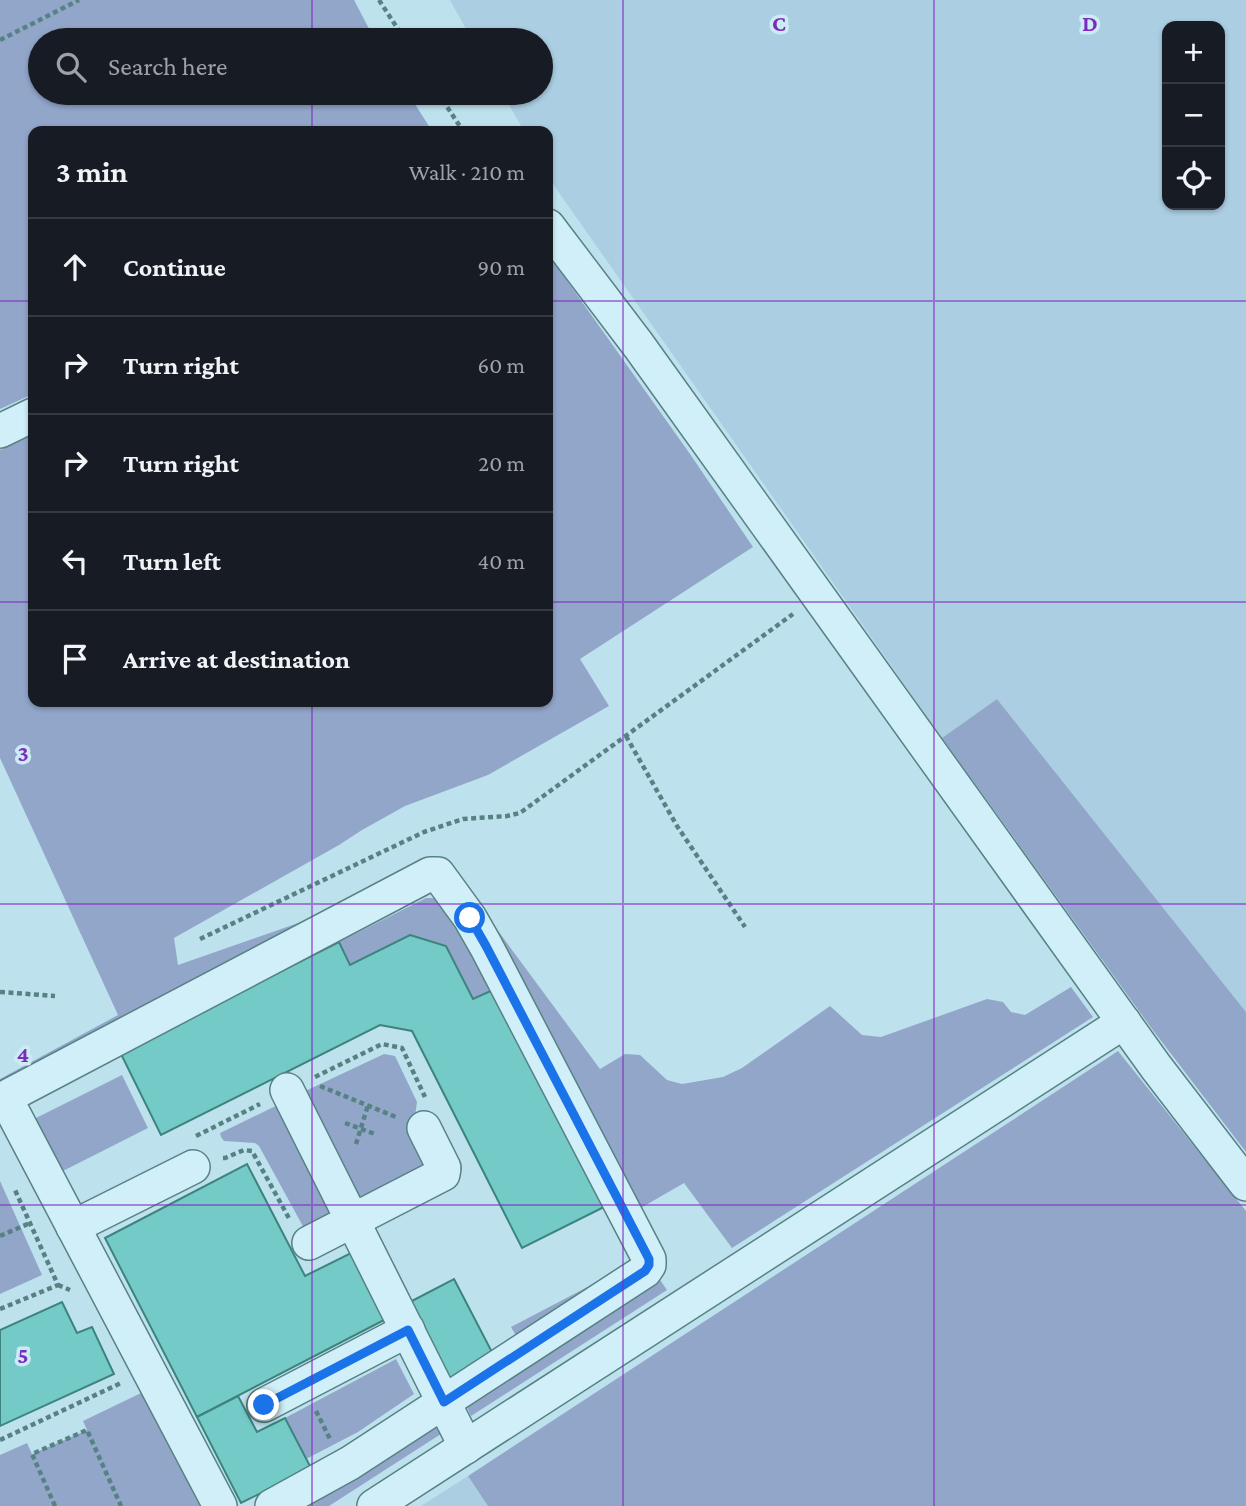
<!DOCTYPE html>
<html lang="en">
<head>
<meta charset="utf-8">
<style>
	:root { --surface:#171b24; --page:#242831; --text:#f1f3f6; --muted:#9ea1a6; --line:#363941 }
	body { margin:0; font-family:"Crimson Pro",serif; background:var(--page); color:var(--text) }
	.controls { position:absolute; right:21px; top:21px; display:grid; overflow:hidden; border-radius:14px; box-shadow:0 2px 5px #0004 }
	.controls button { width:63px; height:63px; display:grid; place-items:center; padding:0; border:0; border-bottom:2px solid var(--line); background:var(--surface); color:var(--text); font:35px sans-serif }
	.stop { position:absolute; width:21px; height:21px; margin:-16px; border:5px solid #1a73e8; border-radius:50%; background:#fff }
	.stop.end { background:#1a73e8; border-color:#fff; box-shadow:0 2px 7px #0008 }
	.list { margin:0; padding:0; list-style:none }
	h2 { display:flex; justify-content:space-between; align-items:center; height:91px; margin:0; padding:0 28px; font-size:30px }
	h2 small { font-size:23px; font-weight:400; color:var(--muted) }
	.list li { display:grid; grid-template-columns:46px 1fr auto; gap:21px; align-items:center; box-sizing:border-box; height:98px; padding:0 28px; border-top:2px solid var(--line) }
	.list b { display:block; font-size:26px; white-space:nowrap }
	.list em { font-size:23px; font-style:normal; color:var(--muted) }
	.icon { flex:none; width:38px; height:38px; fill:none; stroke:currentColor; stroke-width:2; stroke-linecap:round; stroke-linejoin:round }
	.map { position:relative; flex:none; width:1246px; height:1506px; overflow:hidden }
	.search { position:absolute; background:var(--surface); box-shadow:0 2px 5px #0004; left:28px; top:28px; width:525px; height:77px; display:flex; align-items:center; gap:18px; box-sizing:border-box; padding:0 24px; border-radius:38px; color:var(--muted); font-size:26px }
	.panel { position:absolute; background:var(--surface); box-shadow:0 2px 5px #0004; left:28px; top:126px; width:525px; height:581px; border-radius:14px }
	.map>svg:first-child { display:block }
	.farmland { fill:#abcee2; fill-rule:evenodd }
	.green { fill:#92a6ca }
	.building { fill:#74cac6; stroke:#3d837e; stroke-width:2 }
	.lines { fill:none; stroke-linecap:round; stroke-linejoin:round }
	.minor-casing { stroke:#578284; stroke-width:36 }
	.path { stroke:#578284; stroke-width:4.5; stroke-dasharray:5 3.5; stroke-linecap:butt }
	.minor { stroke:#d1eff8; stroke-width:33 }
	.route { stroke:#1a73e8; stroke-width:9 }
	.grid { fill:none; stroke:#7b2cbf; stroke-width:2; stroke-opacity:0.55 }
	.grid-label { font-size:23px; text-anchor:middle; font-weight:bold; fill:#7b2cbf; stroke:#cdebf4; stroke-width:7; stroke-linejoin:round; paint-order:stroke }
</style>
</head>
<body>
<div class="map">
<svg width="1246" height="1506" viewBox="0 0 1246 1506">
	<rect width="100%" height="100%" fill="#bee2ed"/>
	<!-- farmland -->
	<g class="farmland">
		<path d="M450,0H1246V1012L997,699L942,738L555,187L548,174V131H524L502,93H541V40H472ZM1167,26H1220V205H1167Z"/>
		<polygon points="468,1476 488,1506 421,1506"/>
	</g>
	<!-- green -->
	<g class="green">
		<polygon points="0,0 354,0 375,40 40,40 40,93 408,93 432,131 33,131 33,394 0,409"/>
		<polygon points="548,254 690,454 753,547 580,659 609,706 488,775 405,806 362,830 339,845 174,938 178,965 321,915 0,1086 0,1079 118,1015 0,758 0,450 33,435 33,702 548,702"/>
		<polygon points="997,699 1246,1012 1246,1152 1152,1029 942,738"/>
		<polygon points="426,898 438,898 495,989 473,999 446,946 411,935 350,965 339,942"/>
		<polygon points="490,920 600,1069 625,1054 640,1055 667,1080 682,1084 723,1077 742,1068 830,1006 862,1035 881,1037 987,999 1003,1002 1011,1012 1025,1015 1071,987 1093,1017 732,1248 684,1183 639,1209"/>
		<polygon points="1118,1051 1246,1211 1246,1506 488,1506 468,1476"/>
		<polygon points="384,1054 395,1056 417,1102 413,1131 430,1168 357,1205 299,1094"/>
		<polygon points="122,1075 148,1128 61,1172 34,1119"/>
		<polygon points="282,1103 336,1215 305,1230 259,1146 255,1143 224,1141 221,1137 220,1133"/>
		<polygon points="0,1181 42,1275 0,1294"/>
		<polygon points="637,1261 519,1341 511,1327"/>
		<polygon points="660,1280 667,1290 471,1416 466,1405"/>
		<polygon points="396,1359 414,1394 358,1432 306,1459 285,1418"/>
		<polygon points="141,1393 200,1506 0,1506 0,1455 27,1443 32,1454 87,1430 83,1421"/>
		<polygon points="438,1422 444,1432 329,1506 299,1506"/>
	</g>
	<!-- building -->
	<g class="building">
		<polygon points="410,935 446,946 473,999 495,989 606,1206 522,1248 412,1031 380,1025 161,1135 120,1052 339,942 350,965"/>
		<polygon points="247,1164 305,1276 351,1253 386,1319 197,1417 105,1238"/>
		<polygon points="454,1279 494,1356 448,1380 408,1303"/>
		<polygon points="62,1302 77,1333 92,1327 114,1374 0,1426 0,1330"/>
		<polygon points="238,1396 257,1432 285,1418 311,1468 241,1503 197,1417"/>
	</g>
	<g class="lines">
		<defs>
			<g id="minor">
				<polyline points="548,226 639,346 1156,1067 1246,1184"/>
				<polyline points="0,431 33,415"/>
				<polyline points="287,1090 466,1447"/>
				<polyline points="73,1227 193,1167"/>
				<polyline points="309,1243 443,1174 444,1168 424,1128"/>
				<polyline points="264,1405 408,1330"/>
				<polyline points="220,1506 8,1103 10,1095 430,874 438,874 470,918 486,946 649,1259 649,1265 645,1271 350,1463 272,1506"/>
				<polyline points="374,1506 1124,1022"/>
			</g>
		</defs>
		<!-- minor casing -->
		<use href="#minor" class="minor-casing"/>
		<!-- path -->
		<g class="path">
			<polyline points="379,0 405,40"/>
			<polyline points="0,40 79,0"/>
			<polyline points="438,93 463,131"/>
			<polyline points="626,736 677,826 745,927"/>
			<polyline points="200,939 424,832 463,819 507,816 520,813 793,614"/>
			<polyline points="0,992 55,996"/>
			<polyline points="315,1077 382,1044 402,1048 425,1097"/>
			<polyline points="320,1086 396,1117"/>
			<polyline points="345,1123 375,1134"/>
			<polyline points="196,1136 260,1104"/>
			<polyline points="356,1144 368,1105"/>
			<polyline points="223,1158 225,1158 244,1150 252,1151 290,1220"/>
			<polyline points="0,1236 30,1223"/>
			<polyline points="58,1285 70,1290"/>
			<polyline points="0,1309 58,1285 15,1190"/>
			<polyline points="316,1411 331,1441"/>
			<polyline points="0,1440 121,1383"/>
			<polyline points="55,1506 32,1454 87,1430 121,1506"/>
		</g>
		<!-- minor -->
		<use href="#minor" class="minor"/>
	</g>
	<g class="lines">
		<!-- route -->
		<polyline class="route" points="264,1405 408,1330 444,1402 645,1271 649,1265 649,1259 486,946 470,918"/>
	</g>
	<!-- grid -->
	<path class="grid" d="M312,0V40M623,0V1506M934,0V1506M312,93V131M0,301H33M548,301H1246M0,602H33M548,602H1246M312,702V1506M0,904H1246M0,1205H1246"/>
	<g class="grid-label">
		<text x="779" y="31">C</text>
		<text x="1090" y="31">D</text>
		<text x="23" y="761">3</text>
		<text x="23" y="1062">4</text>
		<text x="23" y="1363">5</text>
	</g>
</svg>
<div class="controls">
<button>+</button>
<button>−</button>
<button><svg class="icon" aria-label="locate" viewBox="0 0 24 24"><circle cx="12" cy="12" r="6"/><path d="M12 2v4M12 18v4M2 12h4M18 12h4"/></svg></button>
</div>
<div class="stop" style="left:470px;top:918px"></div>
<div class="stop end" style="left:264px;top:1405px"></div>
<div class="search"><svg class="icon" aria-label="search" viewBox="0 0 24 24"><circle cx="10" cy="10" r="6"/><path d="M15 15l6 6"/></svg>Search here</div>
<section class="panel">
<h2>3 min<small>Walk · 210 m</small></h2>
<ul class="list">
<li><svg class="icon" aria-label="ahead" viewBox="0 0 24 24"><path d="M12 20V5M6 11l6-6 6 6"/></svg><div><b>Continue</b></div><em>90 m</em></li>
<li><svg class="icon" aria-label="right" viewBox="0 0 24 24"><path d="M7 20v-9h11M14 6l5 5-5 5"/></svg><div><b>Turn right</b></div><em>60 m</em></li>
<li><svg class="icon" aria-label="right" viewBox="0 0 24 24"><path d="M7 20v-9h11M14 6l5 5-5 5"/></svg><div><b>Turn right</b></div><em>20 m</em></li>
<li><svg class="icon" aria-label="left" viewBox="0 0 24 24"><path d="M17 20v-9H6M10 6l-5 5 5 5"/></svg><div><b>Turn left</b></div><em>40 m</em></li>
<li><svg class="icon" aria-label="arrive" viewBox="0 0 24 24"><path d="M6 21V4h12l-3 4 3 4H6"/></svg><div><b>Arrive at destination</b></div></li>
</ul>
</section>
</div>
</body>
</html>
